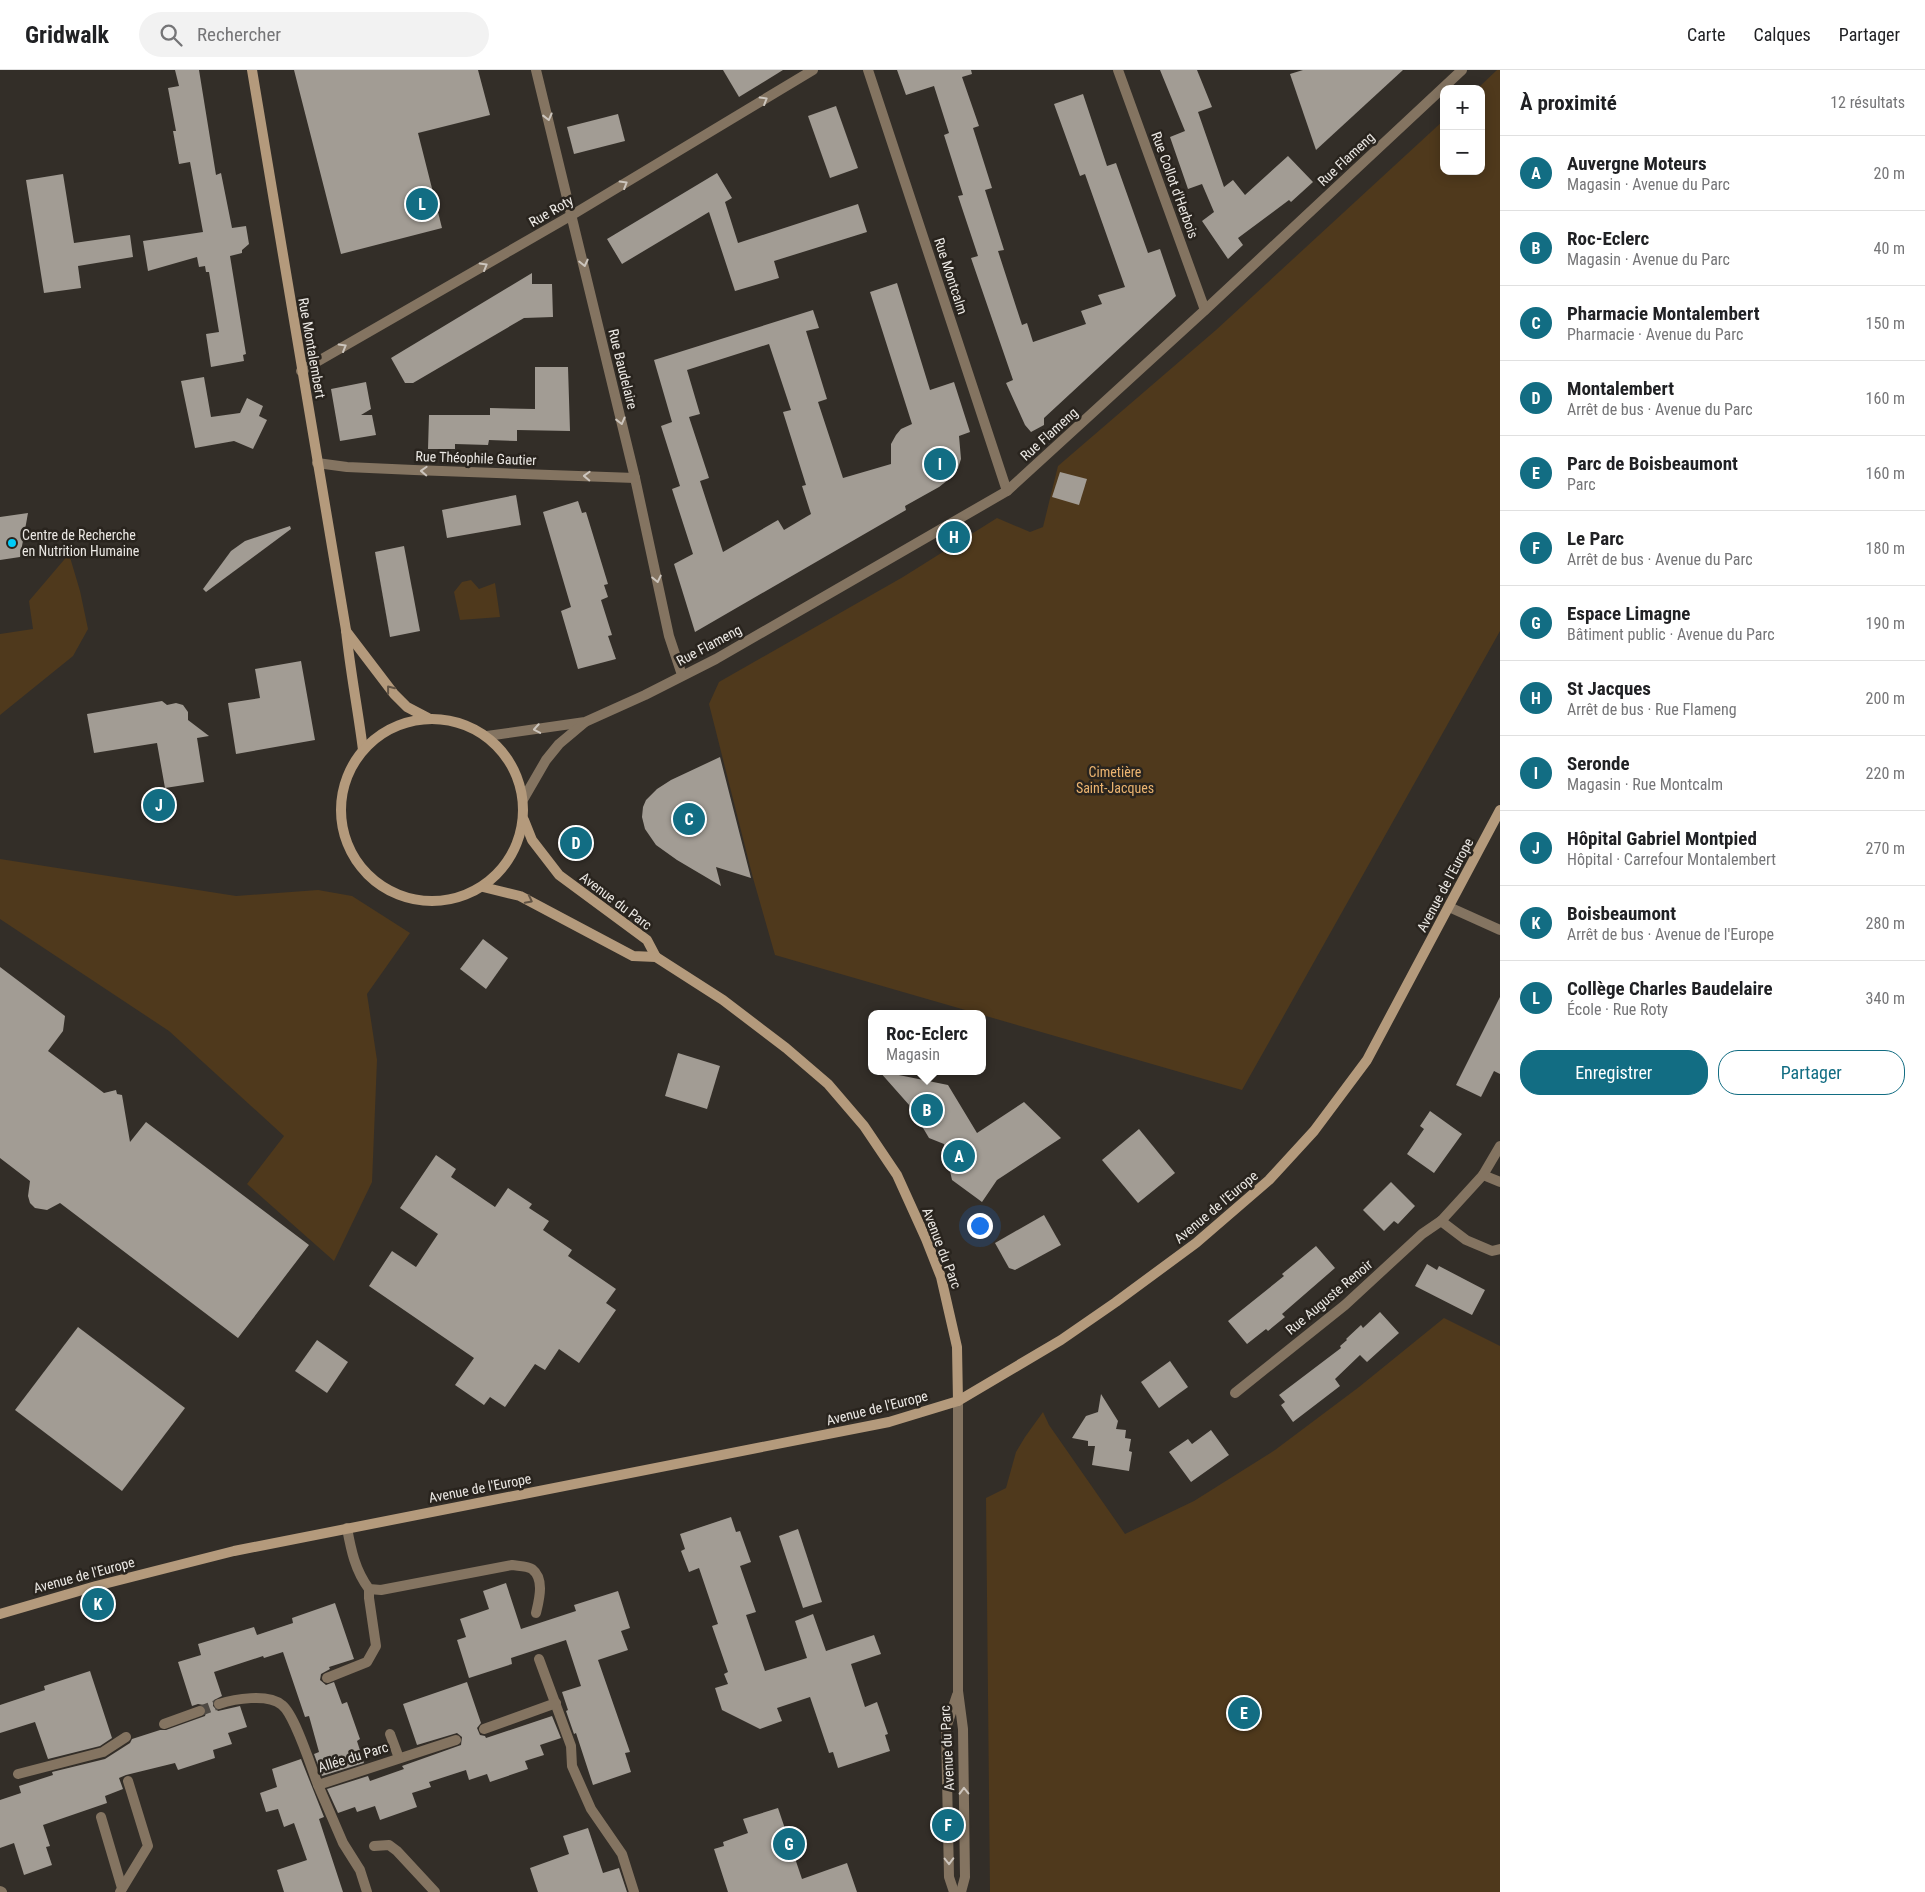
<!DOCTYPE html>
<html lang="fr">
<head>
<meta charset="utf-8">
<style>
	:root { --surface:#fff; --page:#f2f2f2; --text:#202124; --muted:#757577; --line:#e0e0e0; --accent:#126d83 }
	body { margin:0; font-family:"Roboto Condensed",sans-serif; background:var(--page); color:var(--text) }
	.controls { position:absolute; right:15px; top:15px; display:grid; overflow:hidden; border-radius:10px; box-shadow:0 2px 12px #0003 }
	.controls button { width:45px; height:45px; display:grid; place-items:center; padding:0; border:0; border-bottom:1px solid var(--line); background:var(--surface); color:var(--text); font:25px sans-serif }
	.you { position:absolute; left:979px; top:1155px; width:18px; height:18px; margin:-12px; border:4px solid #fff; border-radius:50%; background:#1a73e8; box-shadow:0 0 0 8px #1a73e833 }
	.badge { display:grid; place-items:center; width:32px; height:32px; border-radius:50%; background:var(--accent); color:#fff; font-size:16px; font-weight:700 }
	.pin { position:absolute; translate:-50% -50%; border:2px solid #fff; box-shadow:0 1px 5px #0006 }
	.popup { position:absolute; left:868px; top:940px; width:118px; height:65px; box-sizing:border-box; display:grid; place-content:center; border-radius:10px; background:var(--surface); filter:drop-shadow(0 1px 4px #0005); font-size:16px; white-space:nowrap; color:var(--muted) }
	.popup b { font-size:19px; color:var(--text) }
	.popup::after { content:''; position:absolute; left:50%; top:100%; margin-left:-10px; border:10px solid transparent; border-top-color:var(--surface) }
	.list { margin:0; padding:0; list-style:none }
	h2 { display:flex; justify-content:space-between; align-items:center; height:65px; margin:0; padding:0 20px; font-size:21px }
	h2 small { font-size:16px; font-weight:400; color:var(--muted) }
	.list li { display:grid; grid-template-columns:32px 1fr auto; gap:15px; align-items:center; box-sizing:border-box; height:75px; padding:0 20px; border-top:1px solid var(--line) }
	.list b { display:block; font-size:19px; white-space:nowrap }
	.list p { margin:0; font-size:16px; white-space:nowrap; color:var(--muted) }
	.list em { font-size:16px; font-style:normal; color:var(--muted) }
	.actions { display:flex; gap:10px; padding:15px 20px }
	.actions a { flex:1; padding:11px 0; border:1px solid var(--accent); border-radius:20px; text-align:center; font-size:18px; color:var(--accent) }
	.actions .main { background:var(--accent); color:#fff }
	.icon { flex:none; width:28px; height:28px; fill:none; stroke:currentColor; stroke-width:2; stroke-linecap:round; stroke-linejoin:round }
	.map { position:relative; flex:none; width:1500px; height:1822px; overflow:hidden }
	header { display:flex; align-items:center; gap:30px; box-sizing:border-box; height:70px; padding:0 25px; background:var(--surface); border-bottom:1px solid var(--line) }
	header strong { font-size:24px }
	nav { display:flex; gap:28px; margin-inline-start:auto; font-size:18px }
	.search { width:350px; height:45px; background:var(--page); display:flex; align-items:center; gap:12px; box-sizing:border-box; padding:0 18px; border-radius:28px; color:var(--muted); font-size:19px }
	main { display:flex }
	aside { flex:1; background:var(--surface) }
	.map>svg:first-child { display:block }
	.green { fill:#4f391c }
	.building { fill:#a29c94; fill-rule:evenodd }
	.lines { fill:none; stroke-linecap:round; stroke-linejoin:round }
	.street-tunnel { stroke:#4f4a44; stroke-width:10; stroke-dasharray:10 5; stroke-linecap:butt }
	.street { stroke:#847461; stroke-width:10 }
	.secondary { stroke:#b49a7c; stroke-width:10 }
	.oneway { stroke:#ccc5bd }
	.oneway2 { stroke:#615344 }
	.poi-dot { fill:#00cbf8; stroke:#29241e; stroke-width:2 }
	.labels { text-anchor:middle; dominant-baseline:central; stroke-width:5; stroke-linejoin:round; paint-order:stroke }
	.street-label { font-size:14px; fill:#ebe8e4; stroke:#29241e }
	.poi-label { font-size:14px; fill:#ebe8e4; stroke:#29241e; text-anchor:start }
	.park-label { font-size:14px; fill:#ebb470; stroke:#29241e }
</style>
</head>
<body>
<header>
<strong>Gridwalk</strong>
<div class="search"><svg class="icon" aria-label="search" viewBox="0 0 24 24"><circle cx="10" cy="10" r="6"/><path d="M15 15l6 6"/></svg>Rechercher</div>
<nav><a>Carte</a><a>Calques</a><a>Partager</a></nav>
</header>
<main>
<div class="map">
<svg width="1500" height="1822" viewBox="0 0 1500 1822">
	<rect width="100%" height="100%" fill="#332e28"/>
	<!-- green -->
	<g class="green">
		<polygon points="1497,0 1500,0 1500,561 1242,1020 775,885 753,808 709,634 719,612 903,507 997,448 1030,462 1043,457 1058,396 1216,260 1444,50 1444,101 1481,101 1481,19 1477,19"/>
		<polygon points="69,484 80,521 88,559 73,586 0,645 0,564 33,559 29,531"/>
		<polygon points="471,510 479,519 495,513 500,547 460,550 454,522 462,512"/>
		<polygon points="0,789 236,826 318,820 352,826 410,863 367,924 377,990 372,1112 334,1191 247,1114 284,1066 169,961 0,849"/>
		<polygon points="1444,1248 1500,1276 1500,1822 990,1822 986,1428 1006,1418 1016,1382 1025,1367 1043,1342 1049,1355 1125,1464 1194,1431 1275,1380 1359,1317"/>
	</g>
	<!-- building -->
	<g class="building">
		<polygon points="175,0 199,0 216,105 221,103 232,158 246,156 249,174 242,180 242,183 230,186 246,284 243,285 244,291 211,297 206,264 219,262 209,202 206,202 205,196 199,197 197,187 148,201 143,171 203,162 190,92 179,94 173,61 176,61 168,18 179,16"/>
		<polygon points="294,0 478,0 490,45 418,63 442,158 341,184"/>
		<polygon points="723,0 783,0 739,27"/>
		<polygon points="897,0 971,0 972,4 962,7 979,56 973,58 992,118 985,120 1004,180 998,181 1022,255 1027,253 1033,272 1086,254 1081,241 1102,234 1098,225 1125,217 1085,104 1080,106 1054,34 1083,24 1107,96 1116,93 1148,183 1160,179 1176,226 1044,348 1044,355 1031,362 1025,355 1006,313 1013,310 971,188 978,186 958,126 963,125 944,65 949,63 934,16 906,25"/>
		<polygon points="1160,0 1197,0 1212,37 1198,42 1224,117 1233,110 1245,125 1288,86 1313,112 1291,132 1289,130 1238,168 1243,175 1228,189 1202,151 1214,142 1202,114 1188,119 1170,67 1185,61"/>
		<polygon points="1303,0 1403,0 1316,80 1290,4"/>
		<polygon points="836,36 858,98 830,108 808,46"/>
		<polygon points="618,44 625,71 574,84 567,57"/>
		<polygon points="717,103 732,128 725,132 738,173 858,134 867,162 774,191 779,208 735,221 709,142 622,194 607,169"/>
		<polygon points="63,104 74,173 130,165 133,187 78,196 81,218 44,223 26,110"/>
		<polygon points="532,203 532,214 552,214 553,247 524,248 413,313 405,313 391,288"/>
		<path d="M897,213L930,320L954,312L970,362L959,366L961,389L958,398L948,410L939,417L905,436L906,440L695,562L674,494L693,484L672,419L680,416L661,356L672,352L654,290L813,240L819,258L806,261L827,329L818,332L843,408L891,394V374L896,365L901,359L912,354L870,222ZM769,274L791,340L783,342L806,415L802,416L811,444L784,460L778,450L723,482L700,411L709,408L689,347L700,344L687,300Z"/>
		<polygon points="535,297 568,297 570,361 517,360 517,371 489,370 488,375 455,374 455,379 428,379 429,345 490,345 490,338 535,339"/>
		<polygon points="204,307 211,347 240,343 247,328 263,336 259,346 267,350 253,379 234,371 195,378 181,311"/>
		<polygon points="366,312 371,339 361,345 372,345 376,365 340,371 331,319"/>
		<polygon points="1060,402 1087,409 1079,435 1052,427"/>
		<polygon points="516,425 521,455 447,468 442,440"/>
		<polygon points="578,431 582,443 586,442 608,514 604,515 608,527 601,530 612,565 608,566 616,589 578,599 561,541 571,537 543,442"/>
		<polygon points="28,443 20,487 0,490 0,447"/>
		<polygon points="290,456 291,459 206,522 203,519 231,481 245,471"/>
		<polygon points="404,476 420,561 390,567 375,482"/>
		<polygon points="301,591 315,670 236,684 228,633 260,628 255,599"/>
		<polygon points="162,631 167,635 176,633 183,635 188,642 188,650 209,666 197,668 204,712 165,718 157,673 94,683 87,644"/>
		<polygon points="720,687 751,808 716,797 721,816 677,790 656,775 645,759 642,747 643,737 646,730 657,719 671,710"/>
		<polygon points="483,869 508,888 486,919 460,899"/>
		<polygon points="0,897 65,946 63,961 48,981 104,1023 116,1020 117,1024 122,1025 130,1072 146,1052 309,1175 238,1268 60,1133 47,1140 35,1138 30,1133 28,1126 30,1111 0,1088"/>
		<polygon points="1500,927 1500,1004 1494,1001 1481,1027 1456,1015"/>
		<polygon points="678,983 720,996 707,1039 665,1026"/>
		<polygon points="879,1001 948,1015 977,1063 1024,1032 1061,1068 997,1110 982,1132 952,1110 944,1074 929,1068 910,1036"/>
		<polygon points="1430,1041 1462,1064 1434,1103 1407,1084 1424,1059 1420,1056"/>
		<polygon points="1139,1059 1175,1103 1138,1133 1102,1090"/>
		<polygon points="436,1085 456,1099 451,1107 495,1137 508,1118 532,1134 529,1138 549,1151 543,1160 572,1180 568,1186 616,1219 606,1233 616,1240 579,1293 559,1279 545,1300 535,1294 505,1337 490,1327 484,1335 455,1315 474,1288 369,1216 392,1181 416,1197 438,1164 400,1138"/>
		<polygon points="1391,1112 1415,1136 1398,1154 1394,1151 1384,1161 1363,1140"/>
		<polygon points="1044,1145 1061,1175 1015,1200 1009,1198 995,1173"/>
		<polygon points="1316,1176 1335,1198 1282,1244 1285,1247 1268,1261 1266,1259 1247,1274 1228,1251 1284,1206 1282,1204"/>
		<polygon points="1427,1194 1437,1200 1439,1196 1485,1220 1472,1245 1415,1216"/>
		<polygon points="1380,1242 1399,1263 1367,1292 1360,1285 1335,1309 1340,1316 1293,1352 1281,1335 1285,1332 1279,1325 1341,1278 1340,1276 1347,1270 1346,1269 1361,1255 1363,1258"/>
		<polygon points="78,1257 185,1338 122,1421 15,1340"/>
		<polygon points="317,1270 348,1292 327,1323 295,1301"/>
		<polygon points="1170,1291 1188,1317 1159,1338 1141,1312"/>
		<polygon points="1101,1324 1118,1351 1116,1359 1126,1360 1125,1368 1131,1369 1129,1381 1132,1382 1129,1401 1092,1395 1095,1376 1088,1376 1088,1371 1072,1368 1086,1346 1098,1342"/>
		<polygon points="1211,1360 1229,1385 1191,1412 1169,1382 1188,1369 1192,1374"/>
		<polygon points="731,1447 736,1462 740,1461 751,1492 740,1496 756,1542 746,1545 765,1601 807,1588 795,1551 813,1544 826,1581 874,1565 881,1584 851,1594 865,1637 877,1632 888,1664 885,1665 890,1681 838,1698 833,1682 829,1683 810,1627 777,1638 782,1651 760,1659 722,1640 715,1618 728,1614 724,1604 728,1602 712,1556 718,1554 699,1498 689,1502 681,1481 685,1479 680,1464"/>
		<polygon points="798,1459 822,1532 803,1538 779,1466"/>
		<polygon points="506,1513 521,1559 576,1541 574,1535 618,1521 630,1558 621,1561 628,1580 598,1590 630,1682 625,1683 631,1702 593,1715 576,1663 574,1664 566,1641 568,1640 562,1622 581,1616 566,1570 511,1588 512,1594 469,1608 457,1570 466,1567 460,1549 489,1539 483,1521"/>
		<polygon points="335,1533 354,1589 329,1597 330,1599 321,1604 320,1610 326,1615 334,1612 342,1634 347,1632 360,1669 357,1671 364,1693 322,1706 314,1684 319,1682 309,1646 305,1647 283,1582 264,1588 263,1586 214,1602 222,1626 214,1630 213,1636 218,1641 240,1636 247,1657 228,1663 232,1674 213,1680 215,1688 178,1700 175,1693 126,1705 119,1708 123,1719 105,1726 107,1733 43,1755 50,1776 46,1777 52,1795 24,1805 14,1773 0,1778 0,1730 21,1723 19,1716 53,1705 52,1702 105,1689 130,1673 132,1669 160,1660 166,1660 205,1646 207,1639 204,1635 198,1634 192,1636 178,1592 201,1585 198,1574 254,1557 257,1565 293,1553 292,1548"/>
		<polygon points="90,1601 112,1668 100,1676 48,1689 35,1652 0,1663 0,1635 45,1620 44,1616"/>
		<polygon points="467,1612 481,1653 477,1658 480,1665 485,1666 486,1668 552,1646 561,1668 540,1675 544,1685 525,1691 528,1699 490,1712 487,1704 469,1710 466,1700 429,1712 431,1717 412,1723 417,1737 380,1750 375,1736 357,1742 355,1737 338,1743 327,1719 368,1706 370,1711 404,1699 402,1696 461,1675 462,1667 457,1663 417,1675 403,1634"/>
		<polygon points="301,1689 324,1747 319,1749 343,1822 284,1822 277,1800 307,1790 294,1753 284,1757 278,1739 266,1742 260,1723 277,1717 272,1699"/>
		<polygon points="778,1738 802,1809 847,1793 857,1822 728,1822 714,1779 724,1776 723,1772 748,1763 743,1749"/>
		<polygon points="588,1758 603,1803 619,1798 627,1822 538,1822 530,1798 569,1784 563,1766"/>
	</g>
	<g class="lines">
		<!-- street-tunnel -->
		<polyline class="street-tunnel" points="200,1641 219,1634"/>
		<!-- street -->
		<g class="street">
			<polyline points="536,0 635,408 669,566 682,605"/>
			<polyline points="868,0 1007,421"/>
			<polyline points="1118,0 1205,240"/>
			<polyline points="301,301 572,145 813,0"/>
			<polyline points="317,393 347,397 414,400 635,408"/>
			<polyline points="487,666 585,652 645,625 716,589 1007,421 1205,240 1462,0"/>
			<polyline points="524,728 546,690 559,674 584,653"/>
			<polyline points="1449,837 1500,860"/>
			<polyline points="1483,1105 1500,1112"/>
			<polyline points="1441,1151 1466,1170 1492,1181 1500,1179"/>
			<polyline points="1235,1323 1345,1235 1422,1164 1441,1151 1483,1105 1500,1076"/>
			<polyline points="958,1331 958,1621 963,1659 965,1807 961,1822"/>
			<path d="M347,1458C351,1480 355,1500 369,1519L381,1520L512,1495C518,1496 528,1496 532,1499C545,1509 539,1530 536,1543"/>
			<polyline points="539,1589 571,1676 572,1696 591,1739 622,1784 634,1822"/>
			<polyline points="327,1608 367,1592 376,1576 369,1528 369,1519"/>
			<path d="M219,1634C234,1629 268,1623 282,1635C295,1645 311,1697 318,1715L456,1670"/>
			<polyline points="164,1654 200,1641"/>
			<polyline points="484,1659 556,1633"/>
			<polyline points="390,1664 399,1688"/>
			<polyline points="18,1704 103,1682 126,1667"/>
			<polyline points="318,1715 343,1773 360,1800 367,1822"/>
			<polyline points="101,1747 122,1818"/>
			<polyline points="374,1776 389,1775 397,1781 435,1822"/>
			<polyline points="0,1821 2,1822"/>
			<polyline points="120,1822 148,1776 128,1711"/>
			<polyline points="954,1822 949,1807 946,1658 957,1625"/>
		</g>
		<!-- secondary -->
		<g class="secondary">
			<path d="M252,0L346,560C350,600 358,640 363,680"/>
			<polyline points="346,561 394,624 407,637 428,648"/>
			<circle cx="432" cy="740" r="91"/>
			<polyline points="524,750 532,770 559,805 647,870 656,887"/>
			<polyline points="483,817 520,826 633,886 656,887 723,930 786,978 828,1014 864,1056 897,1105 926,1169 941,1207 957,1277 958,1331"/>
			<polyline points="0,1544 96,1516 234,1481 889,1352 958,1331 1061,1270 1116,1232 1196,1173 1269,1110 1314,1061 1367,990 1500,740"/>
		</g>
	</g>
	<!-- one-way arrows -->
	<defs><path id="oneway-chevron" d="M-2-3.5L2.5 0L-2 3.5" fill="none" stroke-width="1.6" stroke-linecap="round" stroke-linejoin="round" transform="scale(1.25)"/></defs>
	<g class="oneway">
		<use href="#oneway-chevron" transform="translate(764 30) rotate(-31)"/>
		<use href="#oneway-chevron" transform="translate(548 47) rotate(76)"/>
		<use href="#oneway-chevron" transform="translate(624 114) rotate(-31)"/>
		<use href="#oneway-chevron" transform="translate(584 193) rotate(77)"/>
		<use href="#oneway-chevron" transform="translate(484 196) rotate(-30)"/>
		<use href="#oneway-chevron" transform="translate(343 277) rotate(-30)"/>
		<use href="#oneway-chevron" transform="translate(621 351) rotate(76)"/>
		<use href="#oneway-chevron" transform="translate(424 401) rotate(-178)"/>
		<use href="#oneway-chevron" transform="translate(587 406) rotate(-178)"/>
		<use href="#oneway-chevron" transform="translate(657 509) rotate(78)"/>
		<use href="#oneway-chevron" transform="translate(537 659) rotate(170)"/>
		<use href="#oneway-chevron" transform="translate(964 1721) rotate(-91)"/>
		<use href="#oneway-chevron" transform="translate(949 1791) rotate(89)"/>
	</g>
	<g class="oneway2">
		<use href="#oneway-chevron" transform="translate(390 619) rotate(-128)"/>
		<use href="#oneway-chevron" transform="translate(529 830) rotate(27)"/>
	</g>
	<!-- markers -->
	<circle class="poi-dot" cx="12" cy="473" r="5"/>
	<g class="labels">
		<!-- street labels -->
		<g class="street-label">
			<text transform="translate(1346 89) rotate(-43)">Rue Flameng</text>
			<text transform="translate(1175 115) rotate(70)">Rue Collot d'Herbois</text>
			<text transform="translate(551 141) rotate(-30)">Rue Roty</text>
			<text transform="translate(951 206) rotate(72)">Rue Montcalm</text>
			<text transform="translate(312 278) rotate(80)">Rue Montalembert</text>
			<text transform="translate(623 299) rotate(76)">Rue Baudelaire</text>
			<text transform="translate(1049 364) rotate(-42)">Rue Flameng</text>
			<text transform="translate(476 388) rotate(2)">Rue Théophile Gautier</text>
			<text transform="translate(709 575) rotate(-28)">Rue Flameng</text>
			<text transform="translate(1445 815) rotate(-62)">Avenue de l'Europe</text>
			<text transform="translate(616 831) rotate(37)">Avenue du Parc</text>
			<text transform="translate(1216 1137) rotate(-40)">Avenue de l'Europe</text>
			<text transform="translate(942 1178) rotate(69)">Avenue du Parc</text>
			<text transform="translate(1329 1227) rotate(-40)">Rue Auguste Renoir</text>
			<text transform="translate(877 1338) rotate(-14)">Avenue de l'Europe</text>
			<text transform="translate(480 1418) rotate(-11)">Avenue de l'Europe</text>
			<text transform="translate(84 1505) rotate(-15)">Avenue de l'Europe</text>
			<text transform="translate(947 1678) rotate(-93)">Avenue du Parc</text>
			<text transform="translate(353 1687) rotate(-17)">Allée du Parc</text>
		</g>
		<!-- poi labels -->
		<g class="poi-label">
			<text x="22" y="465">Centre de Recherche<tspan x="22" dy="16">en Nutrition Humaine</tspan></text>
		</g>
		<!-- park labels -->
		<g class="park-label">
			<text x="1115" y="702">Cimetière<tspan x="1115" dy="16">Saint-Jacques</tspan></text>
		</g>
	</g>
</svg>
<div class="controls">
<button>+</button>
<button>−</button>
</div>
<div class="you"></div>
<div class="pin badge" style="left:959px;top:1086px">A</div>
<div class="pin badge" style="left:927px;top:1040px">B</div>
<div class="popup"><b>Roc-Eclerc</b>Magasin</div>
<div class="pin badge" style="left:689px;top:749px">C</div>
<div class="pin badge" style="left:576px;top:773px">D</div>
<div class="pin badge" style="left:1244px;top:1643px">E</div>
<div class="pin badge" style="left:948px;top:1755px">F</div>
<div class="pin badge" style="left:789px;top:1774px">G</div>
<div class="pin badge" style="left:954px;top:467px">H</div>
<div class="pin badge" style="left:940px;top:394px">I</div>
<div class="pin badge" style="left:159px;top:735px">J</div>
<div class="pin badge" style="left:98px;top:1534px">K</div>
<div class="pin badge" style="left:422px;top:134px">L</div>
</div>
<aside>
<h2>À proximité<small>12 résultats</small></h2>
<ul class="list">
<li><span class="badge">A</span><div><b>Auvergne Moteurs</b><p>Magasin · Avenue du Parc</p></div><em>20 m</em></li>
<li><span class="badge">B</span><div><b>Roc-Eclerc</b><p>Magasin · Avenue du Parc</p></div><em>40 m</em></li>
<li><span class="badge">C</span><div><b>Pharmacie Montalembert</b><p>Pharmacie · Avenue du Parc</p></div><em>150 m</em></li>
<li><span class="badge">D</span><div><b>Montalembert</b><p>Arrêt de bus · Avenue du Parc</p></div><em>160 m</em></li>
<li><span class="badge">E</span><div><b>Parc de Boisbeaumont</b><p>Parc</p></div><em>160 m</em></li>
<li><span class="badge">F</span><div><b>Le Parc</b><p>Arrêt de bus · Avenue du Parc</p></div><em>180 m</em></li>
<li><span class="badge">G</span><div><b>Espace Limagne</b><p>Bâtiment public · Avenue du Parc</p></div><em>190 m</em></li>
<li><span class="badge">H</span><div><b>St Jacques</b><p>Arrêt de bus · Rue Flameng</p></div><em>200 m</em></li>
<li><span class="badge">I</span><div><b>Seronde</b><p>Magasin · Rue Montcalm</p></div><em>220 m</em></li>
<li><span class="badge">J</span><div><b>Hôpital Gabriel Montpied</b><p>Hôpital · Carrefour Montalembert</p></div><em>270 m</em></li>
<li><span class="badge">K</span><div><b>Boisbeaumont</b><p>Arrêt de bus · Avenue de l'Europe</p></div><em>280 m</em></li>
<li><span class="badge">L</span><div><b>Collège Charles Baudelaire</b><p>École · Rue Roty</p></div><em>340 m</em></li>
</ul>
<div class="actions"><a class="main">Enregistrer</a><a>Partager</a></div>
</aside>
</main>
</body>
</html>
